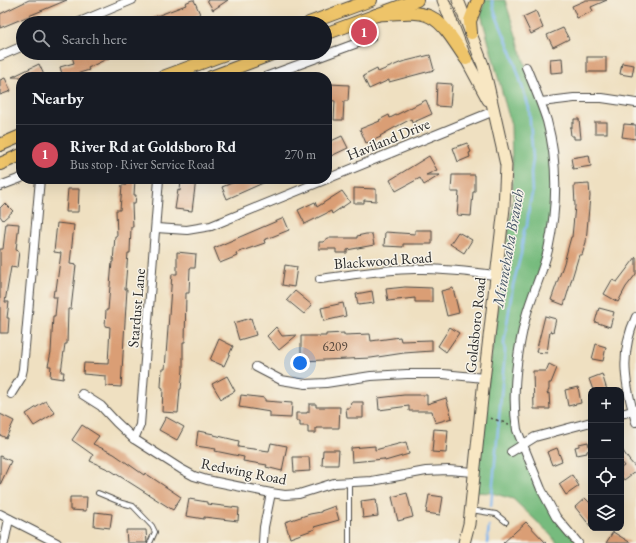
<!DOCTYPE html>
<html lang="en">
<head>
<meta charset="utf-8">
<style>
	:root { --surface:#171b24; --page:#242831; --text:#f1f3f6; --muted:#9ea1a6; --line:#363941; --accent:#d1495b }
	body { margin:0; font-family:"EB Garamond",serif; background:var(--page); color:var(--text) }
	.controls { position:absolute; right:12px; bottom:12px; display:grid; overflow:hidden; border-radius:8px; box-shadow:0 4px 16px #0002 }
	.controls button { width:36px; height:36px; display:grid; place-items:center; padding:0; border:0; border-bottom:1px solid var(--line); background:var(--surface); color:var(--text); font:20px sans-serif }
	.you { position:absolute; left:300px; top:363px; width:14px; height:14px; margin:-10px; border:3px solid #fff; border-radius:50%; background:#1a73e8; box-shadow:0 0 0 6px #1a73e833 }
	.badge { display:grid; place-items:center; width:26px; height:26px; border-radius:50%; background:var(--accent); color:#fff; font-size:13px; font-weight:700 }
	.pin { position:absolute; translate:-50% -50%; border:2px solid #fff; box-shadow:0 1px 4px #0006 }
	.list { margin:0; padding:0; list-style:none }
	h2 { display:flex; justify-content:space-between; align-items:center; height:52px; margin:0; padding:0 16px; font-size:17px }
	h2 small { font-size:13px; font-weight:400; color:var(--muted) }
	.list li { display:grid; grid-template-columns:26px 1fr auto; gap:12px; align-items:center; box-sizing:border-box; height:60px; padding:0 16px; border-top:1px solid var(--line) }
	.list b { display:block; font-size:15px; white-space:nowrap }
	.list p { margin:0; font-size:13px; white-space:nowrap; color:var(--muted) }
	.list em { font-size:13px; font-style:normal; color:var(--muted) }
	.icon { flex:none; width:22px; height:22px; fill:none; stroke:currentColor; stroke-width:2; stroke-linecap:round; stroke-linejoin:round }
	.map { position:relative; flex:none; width:636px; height:543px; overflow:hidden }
	.search { position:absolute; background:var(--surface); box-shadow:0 4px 16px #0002; left:16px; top:16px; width:316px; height:44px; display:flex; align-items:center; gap:10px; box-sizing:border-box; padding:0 14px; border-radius:22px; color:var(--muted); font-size:15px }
	.panel { position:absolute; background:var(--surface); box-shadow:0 4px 16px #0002; left:16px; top:72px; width:316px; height:112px; border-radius:16px }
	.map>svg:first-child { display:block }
	.forest { fill:#77bb7e; stroke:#517354 }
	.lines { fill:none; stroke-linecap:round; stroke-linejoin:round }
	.stream { stroke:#81b7f0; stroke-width:2.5 }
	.building { fill:#da9e74 }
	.lane-casing { stroke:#484642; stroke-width:6 }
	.street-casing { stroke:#484642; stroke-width:10 }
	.secondary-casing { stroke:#484642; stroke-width:13 }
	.primary-casing { stroke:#484642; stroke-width:14 }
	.path { stroke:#484642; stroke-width:1.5; stroke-dasharray:3 3; stroke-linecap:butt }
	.lane { stroke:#fff; stroke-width:4 }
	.street { stroke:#fff; stroke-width:8 }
	.secondary { stroke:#f8e7c3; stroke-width:11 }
	.primary { stroke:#eec469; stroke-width:12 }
	.labels { text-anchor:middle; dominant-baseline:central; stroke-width:3; stroke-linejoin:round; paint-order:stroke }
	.number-label { font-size:13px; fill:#57483d }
	.street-label { font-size:15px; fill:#2b2b2b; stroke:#f7f3e8 }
	.water-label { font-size:16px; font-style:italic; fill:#455566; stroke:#f7f3e8 }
</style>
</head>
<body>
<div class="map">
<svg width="636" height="543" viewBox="0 0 636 543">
	<rect width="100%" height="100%" fill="#f7f3e8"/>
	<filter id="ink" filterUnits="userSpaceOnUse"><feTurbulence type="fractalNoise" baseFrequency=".025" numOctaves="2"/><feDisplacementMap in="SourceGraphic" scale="8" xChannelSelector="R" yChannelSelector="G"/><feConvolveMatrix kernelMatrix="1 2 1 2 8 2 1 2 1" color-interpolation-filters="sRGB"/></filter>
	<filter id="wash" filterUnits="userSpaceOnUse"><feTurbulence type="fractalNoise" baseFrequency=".012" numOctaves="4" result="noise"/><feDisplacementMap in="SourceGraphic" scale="16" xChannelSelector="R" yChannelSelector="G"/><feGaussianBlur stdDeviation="0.9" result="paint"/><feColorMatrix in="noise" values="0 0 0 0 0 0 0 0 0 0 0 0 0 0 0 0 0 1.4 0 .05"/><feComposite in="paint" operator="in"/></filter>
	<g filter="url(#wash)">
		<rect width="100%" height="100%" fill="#efe0c1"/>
		<!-- forest -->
		<polygon class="forest" points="485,0 505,0 526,67 540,102 555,174 548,250 517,357 516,423 541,489 578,543 557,543 548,532 513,499 492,493 472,492 513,199 511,125 481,14"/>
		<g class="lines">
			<!-- stream -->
			<g class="stream">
				<polyline points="491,506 505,352 504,343 513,285 521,254 524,230 527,226 529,207 532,194 531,173 533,159 529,108 512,54 495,13 492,0"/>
				<polyline points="487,543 489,526"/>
			</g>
		</g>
		<g id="blocks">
			<!-- building -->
			<g class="building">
				<polygon points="29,0 67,0 0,28 0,14"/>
				<polygon points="192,0 194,0 200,14 192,18 193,20 186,23 138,23 186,5 185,3"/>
				<polygon points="207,0 228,0 213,10"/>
				<polygon points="586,0 607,0 591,7 593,11 577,18 572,6"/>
				<polygon points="536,11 543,28 531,34 523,17"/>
				<polygon points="563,28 569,39 553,47 547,35"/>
				<polygon points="71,53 119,53 88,68 89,70 67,77 63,77 60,67 74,63"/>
				<polygon points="430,55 434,70 389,82 389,80 369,89 363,76 377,69 378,72 402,62"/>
				<rect x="587" y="57" width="19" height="15"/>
				<polygon points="562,58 563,72 551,73 550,59"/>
				<polygon points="622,63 634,65 632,76 620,74"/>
				<polygon points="39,64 44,75 39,77 12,77"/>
				<polygon points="5,78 11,91 0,95 0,80"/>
				<polygon points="437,83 452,84 450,107 436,106"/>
				<polygon points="330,84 349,85 348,101 344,101 343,120 334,120 335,101 329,100"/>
				<polygon points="426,100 432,114 412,123 411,119 394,128 380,136 381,137 366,143 360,129 380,121 379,120 389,115 390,118"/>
				<polygon points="574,119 579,119 581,139 574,139 574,136 571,136 570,127 572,127 572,123 574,123"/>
				<rect x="595" y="122" width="12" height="11"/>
				<polygon points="624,124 636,125 636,139 622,137"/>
				<polygon points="342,136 348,148 331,156 327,148 327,143"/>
				<polygon points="467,143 471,152 469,153 470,157 458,162 453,148"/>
				<polygon points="589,155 591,166 573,169 571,158"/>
				<polygon points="429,156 437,170 426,175 440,175 424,185 420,178 396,191 390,180"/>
				<polygon points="452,175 475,175 475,192 473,192 471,216 457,215 459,192 451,192"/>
				<polygon points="125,179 135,179 134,195 136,195 135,204 132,204 133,227 131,227 130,253 128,253 125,289 127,289 121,387 106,386 106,376 83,374 84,363 108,364 110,327 105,326 106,310 108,310 112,262 113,262 115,236 117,236 116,210 120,210 122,185 126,185"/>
				<polygon points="181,179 196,179 192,211 175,209 178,190 180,191"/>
				<polygon points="242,179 272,179 227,199 222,187"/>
				<polygon points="589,184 590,196 586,242 582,255 579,255 564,305 551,300 564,263 571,237 572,237 575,206 574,185"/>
				<polygon points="354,188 376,189 376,201 364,200 364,203 354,203"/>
				<polygon points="68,189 79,189 78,212 66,212"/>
				<polygon points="342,191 350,202 332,214 331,211 305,224 298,210 315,202 317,207"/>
				<polygon points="5,203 13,211 3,220 0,216 0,208"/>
				<polygon points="284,218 289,230 264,240 265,243 236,253 237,256 220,263 214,248"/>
				<polygon points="6,223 19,224 16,250 19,251 17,268 11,267 5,302 9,302 7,318 9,318 8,333 0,333 0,249 3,249"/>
				<polygon points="57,223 74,225 70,264 76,265 71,309 68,309 67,344 65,344 61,372 64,372 63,379 50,377 51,366 48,366 51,352 53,316 55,316 57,297 53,297 54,290 56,290 61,253 54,252"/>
				<polygon points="415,230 432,230 432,244 403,244 403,247 384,246 385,232 415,234"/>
				<polygon points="458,232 472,240 464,253 450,244"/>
				<polygon points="366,234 372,234 374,245 347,250 347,253 336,253 336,249 319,249 319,242 323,242 328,238 357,238 357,236"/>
				<polygon points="177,252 196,254 195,268 190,268 189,293 186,293 185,342 183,342 183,370 181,389 180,389 178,413 162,412 163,388 161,387 162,369 165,369 172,274 177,274"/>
				<polygon points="636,257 636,274 626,287 618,302 604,294 612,280 617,282"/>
				<polygon points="285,265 297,267 294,287 282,285"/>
				<polygon points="405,287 432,288 432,302 415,302 415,298 388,301 386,289"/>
				<polygon points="453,288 459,313 447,316 441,291"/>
				<polygon points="295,291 312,305 304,314 287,300"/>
				<polygon points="372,291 374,303 358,305 356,294"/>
				<polygon points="343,303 346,316 324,321 321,308"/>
				<polygon points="599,308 614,312 610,327 595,322"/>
				<polygon points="545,316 556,319 553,332 550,331 547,353 536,352"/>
				<polygon points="251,318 256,335 239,340 234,323"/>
				<polygon points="276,327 282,336 297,335 279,350 267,336"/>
				<polygon points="450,327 459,333 446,352 438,346"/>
				<polygon points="344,333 344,335 370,334 371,341 400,337 401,341 432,340 432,351 404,353 371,358 301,361 301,336 326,336 326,334"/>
				<polygon points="219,339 233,346 224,366 210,360"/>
				<polygon points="596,344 606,347 603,361 592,359"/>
				<polygon points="549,364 557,368 551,383 549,383 549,389 547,394 549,393 550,409 534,409 533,371 546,371"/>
				<polygon points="602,374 607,390 593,390 589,379"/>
				<polygon points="227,376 235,391 221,399 212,384"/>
				<polygon points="578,387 581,403 568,406 565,390"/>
				<polygon points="241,395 265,398 265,401 292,403 291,418 270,417 270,412 239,407"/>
				<polygon points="404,395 427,395 427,404 446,398 452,418 435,423 432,411 409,411 409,406 379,410 378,398"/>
				<polygon points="46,401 55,413 34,426 26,414"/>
				<polygon points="351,402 363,402 363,418 347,418 346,408 350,408"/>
				<polygon points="309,404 316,404 316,407 340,407 339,428 316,428 316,433 308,433 308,426 300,426 300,421 296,421 296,413 307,413 307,412 309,412"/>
				<polygon points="0,414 14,421 6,438 0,435"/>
				<polygon points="166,417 184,427 177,440 159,430"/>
				<polygon points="82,425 99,436 93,444 114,454 144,475 145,473 181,497 173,510 110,470 90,461 93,455 72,440"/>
				<polygon points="434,429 448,430 446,453 432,452"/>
				<polygon points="198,431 214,434 214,435 239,441 238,447 269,451 271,443 287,446 282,471 266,467 267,465 243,461 244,457 215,451 216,449 196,446"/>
				<polygon points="406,442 409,454 385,461 384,459 352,462 351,448 375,446 375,450"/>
				<polygon points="588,442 590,450 587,451 587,453 577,455 575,447 579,446 579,444"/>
				<polygon points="557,448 562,461 552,465 547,452"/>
				<polygon points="621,448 629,460 636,468 636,471 624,480 621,476 621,468 624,466 621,462"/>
				<polygon points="323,450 339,450 338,465 322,465"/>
				<polygon points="0,456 11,461 0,485"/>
				<polygon points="293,457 309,457 310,471 294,472"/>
				<polygon points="572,475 579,486 566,495 559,484"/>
				<polygon points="407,493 413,517 398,521 392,497"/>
				<polygon points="429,495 443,497 440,515 426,513"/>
				<polygon points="70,497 87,497 86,511 70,510"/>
				<polygon points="585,498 591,504 591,527 575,507"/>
				<polygon points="189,499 207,502 207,504 239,508 238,521 204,517 204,519 186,516"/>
				<polygon points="376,499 378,516 363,518 361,501"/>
				<polygon points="335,506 339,520 314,527 315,529 290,538 285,522 310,514 321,512 321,511"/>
				<polygon points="95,512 112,514 110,528 94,526"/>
				<polygon points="526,522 546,543 503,543"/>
				<polygon points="126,530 146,530 147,543 127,543"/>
				<polygon points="613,532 631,543 606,543"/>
			</g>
		</g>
	</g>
	<g filter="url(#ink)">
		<use href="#blocks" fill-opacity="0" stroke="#484642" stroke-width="1"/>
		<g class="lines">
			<defs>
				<g id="lane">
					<polyline points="349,482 349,543"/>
					<polyline points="98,493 122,503 133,506 152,526 155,532 150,543"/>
					<polyline points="471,510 496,514 506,522"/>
				</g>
				<g id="street">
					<polyline points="77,23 132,0"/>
					<polyline points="0,56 23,46"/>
					<path d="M526,67C533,84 541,102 547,121C558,162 557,208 548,250C543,272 532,294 526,316C517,353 511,393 517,430L541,489L556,517L578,543"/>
					<polyline points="265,77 371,38"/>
					<polyline points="541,102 574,98 602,98 636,103"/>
					<polyline points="0,186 21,178"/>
					<polyline points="156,228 187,230 211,226 494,111"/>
					<path d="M320,279C351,275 383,269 415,269C442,268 469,272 496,275"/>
					<path d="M636,317C619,353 625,385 636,422"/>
					<polyline points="256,367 281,380 306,384 326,383 371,376 407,374 443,374 484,378"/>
					<polyline points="11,394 21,378 23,369 40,179"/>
					<polyline points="82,394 101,406 116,422 134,439 181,469 194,476 207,480 271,493 285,495 299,494 334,483 372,481 426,471 448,470 474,472"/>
					<polyline points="621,414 636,410"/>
					<polyline points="134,439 140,425 159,179"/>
					<polyline points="511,452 535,437 591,422"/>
					<polyline points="0,514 57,543"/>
					<polyline points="4,543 9,519"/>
					<polyline points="263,543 264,527 271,493"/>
				</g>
				<g id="secondary">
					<polyline points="443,0 466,59 488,100"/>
					<polyline points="458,0 483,65 488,85 506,165 504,208 483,389 469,524 464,543"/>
				</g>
				<g id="primary">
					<path d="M376,15C433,10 434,10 466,59"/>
					<polyline points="309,23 371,0"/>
					<polyline points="471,33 470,21 478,0"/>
					<polyline points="325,34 417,0"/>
					<polyline points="163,77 228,53"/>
					<polyline points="211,77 275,53"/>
					<polyline points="0,145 21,136"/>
					<polyline points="0,164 21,155"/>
				</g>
			</defs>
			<!-- lane casing -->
			<use href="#lane" class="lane-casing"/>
			<!-- street casing -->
			<use href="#street" class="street-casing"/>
			<!-- secondary casing -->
			<use href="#secondary" class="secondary-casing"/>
			<!-- primary casing -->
			<use href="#primary" class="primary-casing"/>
			<!-- path -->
			<polyline class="path" points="490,418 509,424"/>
			<!-- lane -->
			<use href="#lane" class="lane"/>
			<!-- street -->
			<use href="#street" class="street"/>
			<!-- secondary -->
			<use href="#secondary" class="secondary"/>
			<!-- primary -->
			<use href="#primary" class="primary"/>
		</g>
	</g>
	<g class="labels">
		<!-- number labels -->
		<g class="number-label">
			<text x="335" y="346">6209</text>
		</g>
		<!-- street labels -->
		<g class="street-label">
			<text transform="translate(388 139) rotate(-22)">Haviland Drive</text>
			<text transform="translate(383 260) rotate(-4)">Blackwood Road</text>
			<text transform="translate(136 308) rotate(-85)">Stardust Lane</text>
			<text transform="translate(475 325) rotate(-84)">Goldsboro Road</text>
			<text transform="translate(244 471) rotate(11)">Redwing Road</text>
		</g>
		<!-- water labels -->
		<g class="water-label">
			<text transform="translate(508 248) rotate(-80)">Minnehaha Branch</text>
		</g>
	</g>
</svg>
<div class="controls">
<button>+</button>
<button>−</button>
<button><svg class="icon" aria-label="locate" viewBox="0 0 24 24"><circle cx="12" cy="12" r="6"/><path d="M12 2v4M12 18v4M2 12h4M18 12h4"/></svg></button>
<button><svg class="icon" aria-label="layers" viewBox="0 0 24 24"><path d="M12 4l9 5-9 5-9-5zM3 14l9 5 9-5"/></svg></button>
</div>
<div class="you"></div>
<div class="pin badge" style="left:364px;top:32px">1</div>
<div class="search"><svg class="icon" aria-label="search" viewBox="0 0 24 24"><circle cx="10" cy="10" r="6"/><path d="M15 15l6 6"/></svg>Search here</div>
<section class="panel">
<h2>Nearby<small></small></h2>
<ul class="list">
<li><span class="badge">1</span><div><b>River Rd at Goldsboro Rd</b><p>Bus stop · River Service Road</p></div><em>270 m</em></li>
</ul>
</section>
</div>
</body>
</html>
